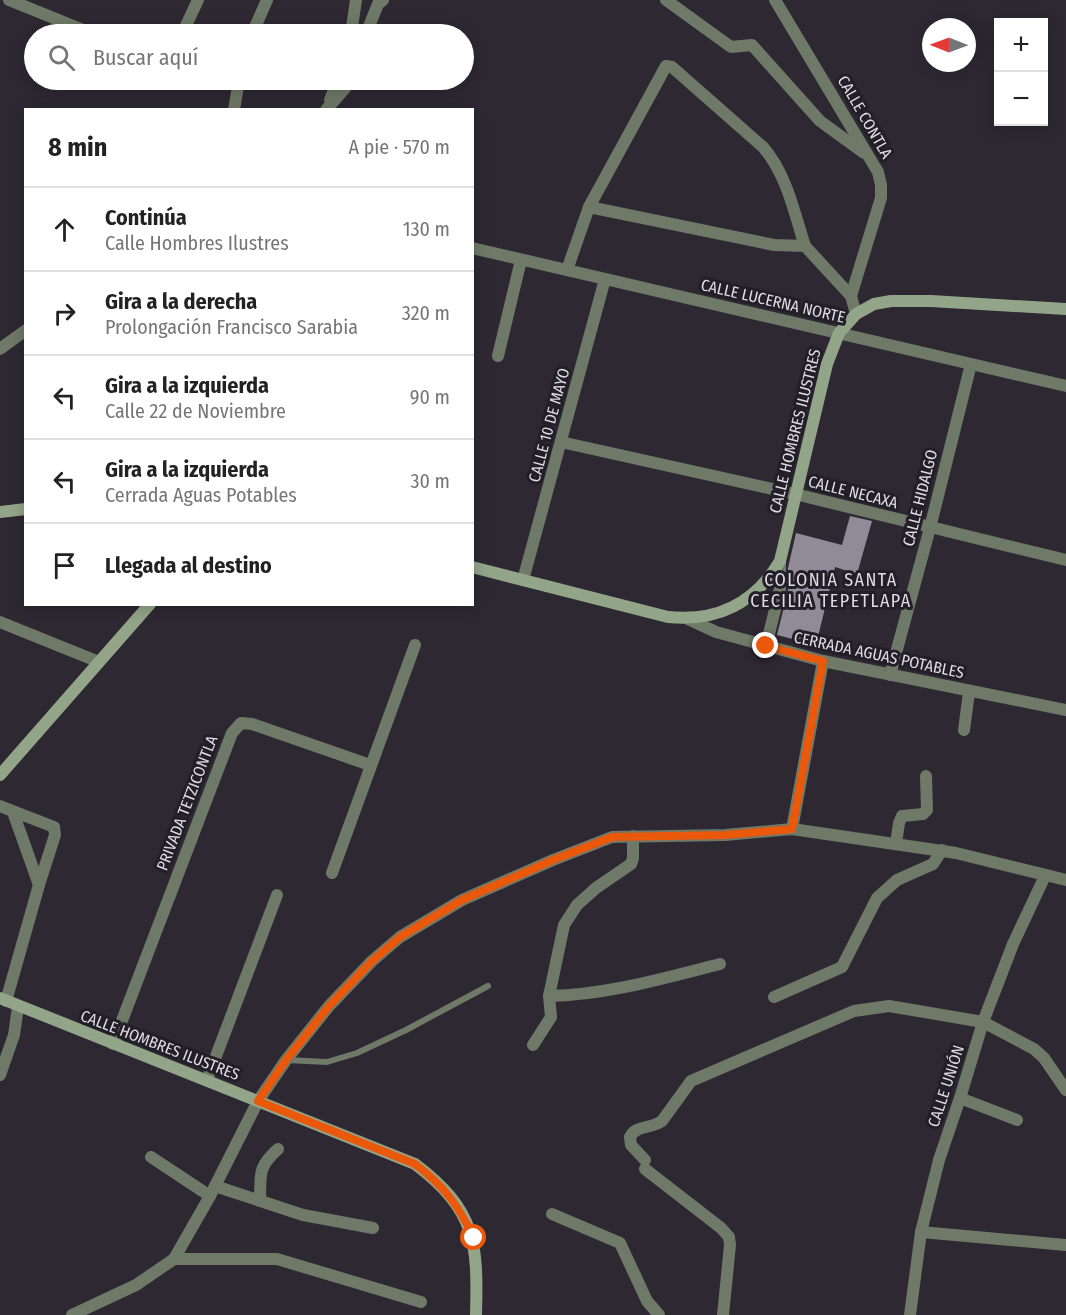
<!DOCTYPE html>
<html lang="es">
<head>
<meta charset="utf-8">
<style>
	:root { --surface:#fff; --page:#f6f6f6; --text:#222; --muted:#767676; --line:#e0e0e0 }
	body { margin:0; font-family:"Fira Sans Condensed",sans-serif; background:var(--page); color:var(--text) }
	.controls { position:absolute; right:18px; top:18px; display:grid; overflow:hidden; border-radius:0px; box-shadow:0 3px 15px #0003 }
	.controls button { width:54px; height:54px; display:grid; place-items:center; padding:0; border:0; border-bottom:2px solid var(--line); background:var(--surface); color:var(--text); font:30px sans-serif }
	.compass { position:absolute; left:922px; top:18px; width:54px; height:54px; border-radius:50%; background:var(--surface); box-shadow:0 3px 15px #0003; rotate:271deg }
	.stop { position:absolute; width:18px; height:18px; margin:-14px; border:4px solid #ea580c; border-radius:50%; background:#fff }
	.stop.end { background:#ea580c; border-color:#fff; box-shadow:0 2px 6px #0008 }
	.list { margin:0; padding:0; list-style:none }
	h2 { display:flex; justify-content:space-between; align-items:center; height:78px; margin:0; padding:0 24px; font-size:26px }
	h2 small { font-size:20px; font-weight:400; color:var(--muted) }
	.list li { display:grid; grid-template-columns:39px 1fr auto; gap:18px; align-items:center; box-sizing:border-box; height:84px; padding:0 24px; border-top:2px solid var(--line) }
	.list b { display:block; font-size:22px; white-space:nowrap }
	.list p { margin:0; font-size:20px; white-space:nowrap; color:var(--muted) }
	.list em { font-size:20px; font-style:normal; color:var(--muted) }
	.icon { flex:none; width:33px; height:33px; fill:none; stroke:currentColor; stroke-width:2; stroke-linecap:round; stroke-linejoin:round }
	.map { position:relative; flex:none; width:1066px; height:1315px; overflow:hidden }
	.search { position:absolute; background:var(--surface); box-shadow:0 3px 15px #0003; left:24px; top:24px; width:450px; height:66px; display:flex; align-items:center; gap:15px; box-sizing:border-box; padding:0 21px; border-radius:33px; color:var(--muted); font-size:22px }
	.panel { position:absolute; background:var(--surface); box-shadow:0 3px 15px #0003; left:24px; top:108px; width:450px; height:498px; border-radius:0px }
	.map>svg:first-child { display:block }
	.building { fill:#908b97 }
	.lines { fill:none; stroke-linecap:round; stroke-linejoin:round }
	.lane { stroke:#6e7967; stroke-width:6 }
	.street { stroke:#6e7967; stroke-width:12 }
	.secondary { stroke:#93a589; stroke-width:12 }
	.route { stroke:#ea580c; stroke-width:8 }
	.labels { text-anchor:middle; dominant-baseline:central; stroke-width:6; stroke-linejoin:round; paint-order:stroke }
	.street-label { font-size:16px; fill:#dfdce3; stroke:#231f28 }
	.neighbourhood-label { font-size:18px; letter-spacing:1.5px; fill:#dfdce3; stroke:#231f28 }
</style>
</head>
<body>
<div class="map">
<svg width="1066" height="1315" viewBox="0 0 1066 1315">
	<rect width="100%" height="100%" fill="#2d2832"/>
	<!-- building -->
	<polygon class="building" points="850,516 872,521 857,574 835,567 816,645 777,635 788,591 788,568 796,533 842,545"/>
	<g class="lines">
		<!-- lane -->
		<polyline class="lane" points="286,1060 327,1062 357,1053 406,1030 488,986"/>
		<!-- street -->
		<g class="street">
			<polyline points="9,0 93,34"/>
			<polyline points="666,0 731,47 752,45 820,121 864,153"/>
			<polyline points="775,0 878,172 881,185 881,198 851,296"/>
			<polyline points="182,34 198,0"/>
			<polyline points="252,34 267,0"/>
			<polyline points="351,34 356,0"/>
			<polyline points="366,34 378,4 383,0"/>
			<polyline points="330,100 338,80"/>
			<polyline points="234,110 239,80"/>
			<polyline points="326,110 346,87 349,80"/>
			<polyline points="589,207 774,245 805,246 851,296 856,314"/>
			<polyline points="472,248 1066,386"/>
			<path d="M567,270L589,207L666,66L672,67L763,147C787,175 794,212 805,246"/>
			<polyline points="0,349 26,330"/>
			<polyline points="498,356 521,260"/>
			<polyline points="561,442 795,494 1066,560"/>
			<polyline points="523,580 605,279"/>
			<polyline points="688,619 716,632 823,661 1066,710"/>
			<polyline points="0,622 99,662"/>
			<polyline points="766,646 780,589 780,561"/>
			<polyline points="890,675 930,528 971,364"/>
			<polyline points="964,730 969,692"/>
			<polyline points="0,806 54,827 55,835 39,885 6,1001"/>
			<polyline points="13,812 39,885"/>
			<polyline points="792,829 823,661"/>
			<polyline points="896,844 899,823 902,816 923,814 927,810 926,776"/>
			<polyline points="332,873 415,645"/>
			<path d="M549,996C607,995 664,978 720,964"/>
			<polyline points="774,997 842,967 877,898 897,880 933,864 942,850"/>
			<polyline points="113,1044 232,733 241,723 252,724 370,765"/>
			<polyline points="533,1045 551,1017 549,996 564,925 577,905 596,888 631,864 633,858 633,836"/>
			<polyline points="0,1075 14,1035 18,1007"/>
			<polyline points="207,1080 277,895"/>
			<polyline points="960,1098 1017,1120"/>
			<polyline points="151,1157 210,1196"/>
			<path d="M645,1160L631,1145L630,1137C636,1125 651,1129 662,1121L691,1081L854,1011L889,1006L983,1022L1034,1049L1044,1058L1066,1090"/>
			<polyline points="645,1169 721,1228 729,1237 730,1245 723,1315"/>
			<polyline points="215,1186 303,1215 373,1228"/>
			<path d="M260,1201C261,1174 257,1168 278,1149"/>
			<polyline points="552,1214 620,1243 647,1301 659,1315"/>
			<polyline points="921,1232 1066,1245"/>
			<polyline points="174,1259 277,1259 421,1302"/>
			<polyline points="72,1315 136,1285 174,1259 210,1196 258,1101 286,1060 329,1006 372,961 400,937 462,900 553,860 612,837 725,835 792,829 956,853 1066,880"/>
			<polyline points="910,1315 921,1232 939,1160 960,1098 983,1022 1013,944 1045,876"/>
		</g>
		<!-- secondary -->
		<g class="secondary">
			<polyline points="0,512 26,509"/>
			<path d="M472,567L668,617C717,622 755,603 780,561L827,364L839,333L856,314L874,304L891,301H931L1066,309"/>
			<polyline points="0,775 150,604"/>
			<path d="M0,998L415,1164C476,1210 478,1243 476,1315"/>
		</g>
	</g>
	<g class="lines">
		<!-- route -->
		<path class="route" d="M474,1238C458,1205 444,1186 415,1164L258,1101L286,1060L329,1006L372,961L400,937L462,900L553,860L612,837L725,835L792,829L823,661L766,646"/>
	</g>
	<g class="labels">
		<!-- street labels -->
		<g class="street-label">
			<text transform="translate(865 117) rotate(60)">CALLE CONTLA</text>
			<text transform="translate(773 301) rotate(13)">CALLE LUCERNA NORTE</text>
			<text transform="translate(549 425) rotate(-75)">CALLE 10 DE MAYO</text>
			<text transform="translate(795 431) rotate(-76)">CALLE HOMBRES ILUSTRES</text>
			<text transform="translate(853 492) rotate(14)">CALLE NECAXA</text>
			<text transform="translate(920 498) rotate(-76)">CALLE HIDALGO</text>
			<text transform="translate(879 655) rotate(12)">CERRADA AGUAS POTABLES</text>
			<text transform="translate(187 803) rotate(-69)">PRIVADA TETZICONTLA</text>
			<text transform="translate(160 1045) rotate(21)">CALLE HOMBRES ILUSTRES</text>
			<text transform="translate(946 1086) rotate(-72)">CALLE UNIÓN</text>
		</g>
		<!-- neighbourhood labels -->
		<g class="neighbourhood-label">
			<text x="831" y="580">COLONIA SANTA<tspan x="831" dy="21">CECILIA TEPETLAPA</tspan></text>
		</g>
	</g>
</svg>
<div class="controls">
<button>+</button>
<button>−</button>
</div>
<svg class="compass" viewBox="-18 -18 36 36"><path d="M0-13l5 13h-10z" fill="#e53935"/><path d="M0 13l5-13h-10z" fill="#767676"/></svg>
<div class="stop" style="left:474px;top:1238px"></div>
<div class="stop end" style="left:766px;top:646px"></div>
<div class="search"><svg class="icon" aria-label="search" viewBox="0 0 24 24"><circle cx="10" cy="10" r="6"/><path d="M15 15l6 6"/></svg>Buscar aquí</div>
<section class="panel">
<h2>8 min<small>A pie · 570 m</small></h2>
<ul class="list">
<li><svg class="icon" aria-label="ahead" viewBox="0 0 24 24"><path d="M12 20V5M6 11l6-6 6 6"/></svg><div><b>Continúa</b><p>Calle Hombres Ilustres</p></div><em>130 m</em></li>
<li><svg class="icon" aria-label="right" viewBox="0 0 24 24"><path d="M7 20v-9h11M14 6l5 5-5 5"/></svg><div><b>Gira a la derecha</b><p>Prolongación Francisco Sarabia</p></div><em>320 m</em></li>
<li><svg class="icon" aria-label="left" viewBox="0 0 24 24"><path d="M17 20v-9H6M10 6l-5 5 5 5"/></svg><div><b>Gira a la izquierda</b><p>Calle 22 de Noviembre</p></div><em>90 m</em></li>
<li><svg class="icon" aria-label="left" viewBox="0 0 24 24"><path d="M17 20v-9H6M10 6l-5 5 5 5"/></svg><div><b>Gira a la izquierda</b><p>Cerrada Aguas Potables</p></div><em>30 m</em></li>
<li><svg class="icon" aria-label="arrive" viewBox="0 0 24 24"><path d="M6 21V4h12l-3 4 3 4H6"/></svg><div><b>Llegada al destino</b></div></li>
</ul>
</section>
</div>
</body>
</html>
